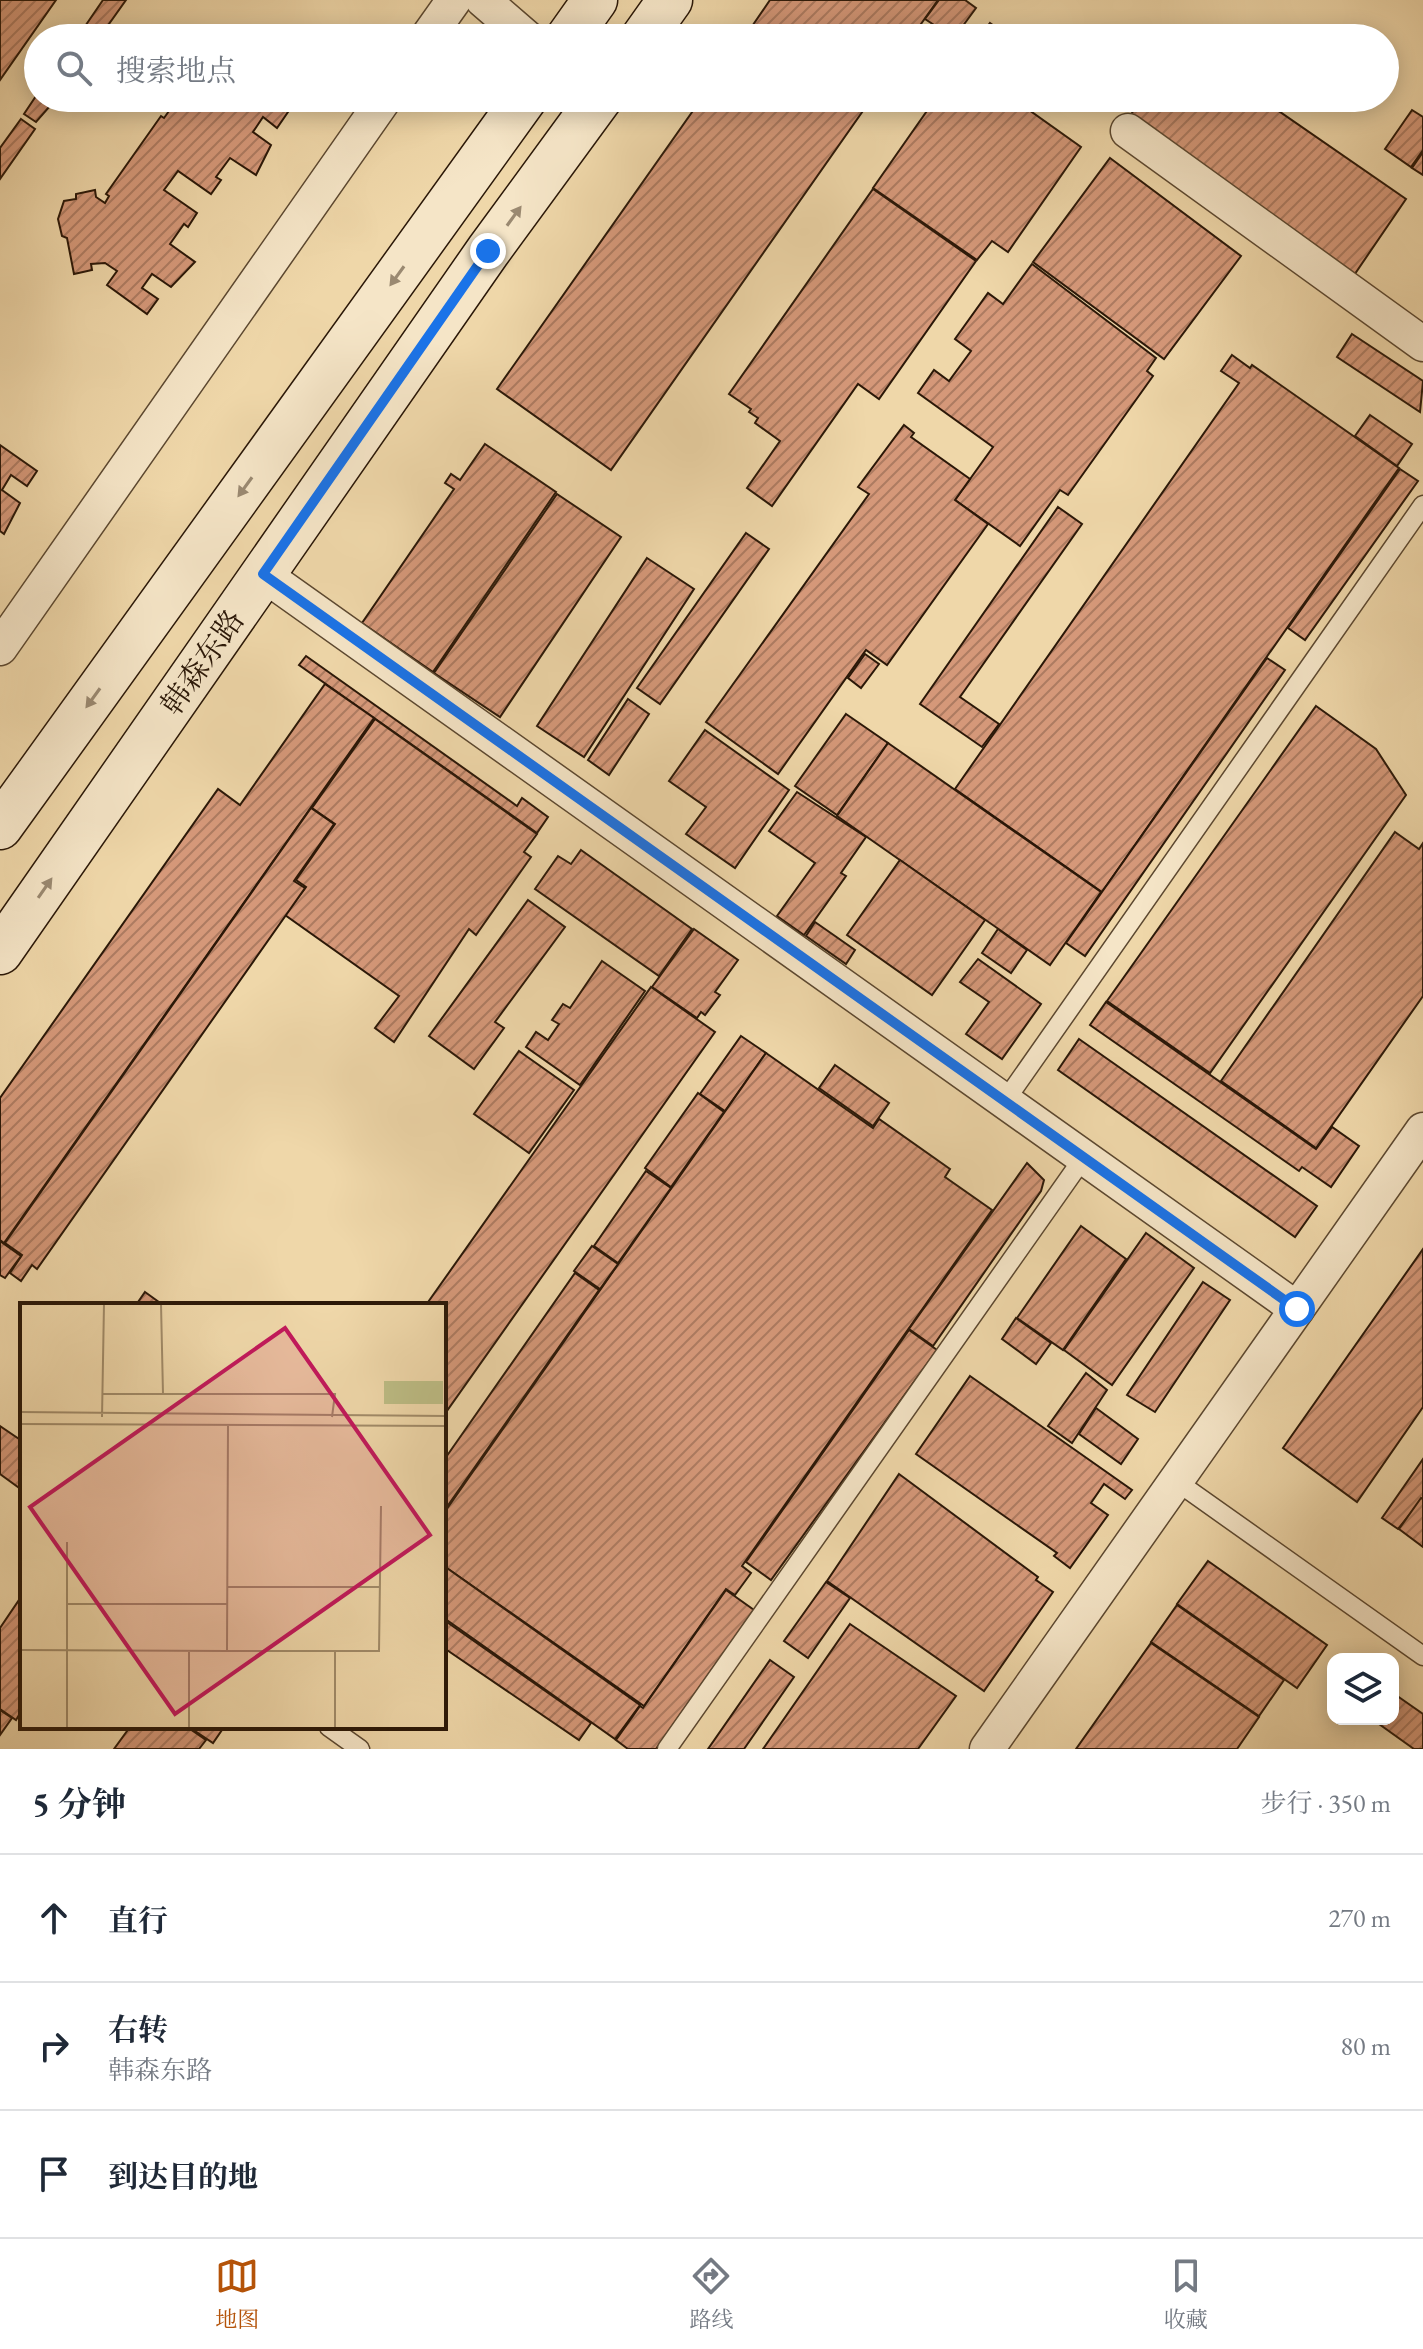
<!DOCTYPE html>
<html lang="zh">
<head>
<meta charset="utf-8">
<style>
	:root { --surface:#fff; --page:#f6f6f7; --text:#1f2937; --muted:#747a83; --line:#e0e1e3; --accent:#b45309 }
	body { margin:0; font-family:"EB Garamond","Noto Serif SC",serif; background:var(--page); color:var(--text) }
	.controls { position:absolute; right:24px; bottom:24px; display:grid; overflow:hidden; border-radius:16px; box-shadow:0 4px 20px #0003 }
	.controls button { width:72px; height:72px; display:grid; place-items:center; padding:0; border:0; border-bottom:2px solid var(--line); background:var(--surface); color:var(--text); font:40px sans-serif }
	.stop { position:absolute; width:24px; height:24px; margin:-18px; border:6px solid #1a73e8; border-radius:50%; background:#fff }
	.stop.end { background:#1a73e8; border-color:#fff; box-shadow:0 2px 8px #0008 }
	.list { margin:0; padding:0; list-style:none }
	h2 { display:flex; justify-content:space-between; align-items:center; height:104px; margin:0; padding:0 32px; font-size:34px }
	h2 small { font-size:26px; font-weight:400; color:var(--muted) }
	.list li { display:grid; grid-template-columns:52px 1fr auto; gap:24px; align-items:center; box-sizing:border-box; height:128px; padding:0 32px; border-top:2px solid var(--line) }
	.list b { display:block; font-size:30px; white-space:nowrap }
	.list p { margin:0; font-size:26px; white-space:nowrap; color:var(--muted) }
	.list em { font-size:26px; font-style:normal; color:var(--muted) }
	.icon { flex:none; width:44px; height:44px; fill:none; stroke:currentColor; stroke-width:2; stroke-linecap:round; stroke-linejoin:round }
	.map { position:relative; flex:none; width:1423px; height:1749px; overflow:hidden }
	.search { position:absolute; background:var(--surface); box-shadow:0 4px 20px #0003; left:24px; right:24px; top:24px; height:88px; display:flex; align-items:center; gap:20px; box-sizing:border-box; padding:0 28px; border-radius:44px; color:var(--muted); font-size:30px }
	.sheet { height:488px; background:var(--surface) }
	nav { display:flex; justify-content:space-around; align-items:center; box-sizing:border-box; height:112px; border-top:2px solid var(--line); background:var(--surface); font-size:22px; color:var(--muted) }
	nav a { display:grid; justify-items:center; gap:4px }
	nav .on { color:var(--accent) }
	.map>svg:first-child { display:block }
	.building { fill:url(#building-hatch); stroke:#2b1808; stroke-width:2 }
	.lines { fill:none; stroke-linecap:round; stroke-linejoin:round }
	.lane-casing { stroke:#5c4830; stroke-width:21 }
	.street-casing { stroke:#5c4830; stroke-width:37 }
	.secondary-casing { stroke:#2b1808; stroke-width:47 }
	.lane { stroke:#f5e5c7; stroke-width:18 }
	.street { stroke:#f5e5c7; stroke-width:34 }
	.secondary { stroke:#f5e5c7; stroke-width:44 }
	.oneway { fill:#9a8971 }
	.route { stroke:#1a73e8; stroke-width:10 }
	.labels { text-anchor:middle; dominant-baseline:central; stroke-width:7; stroke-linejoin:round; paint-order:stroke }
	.street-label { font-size:30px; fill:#2b1808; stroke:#f5e5c7 }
	.inset-road { fill:none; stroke:#a18b69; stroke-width:2 }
	.view { fill:#c2185b; fill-opacity:0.15; stroke:#c2185b; stroke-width:4 }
	.inset-edge { fill:none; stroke:#2b1808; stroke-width:4 }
</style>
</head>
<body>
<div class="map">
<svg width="1423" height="1749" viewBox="0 0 1423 1749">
	<defs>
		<pattern id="building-hatch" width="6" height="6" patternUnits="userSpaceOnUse" patternTransform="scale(2)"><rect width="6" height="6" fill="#d59879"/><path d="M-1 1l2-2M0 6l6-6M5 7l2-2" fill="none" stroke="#ad7b61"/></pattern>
	</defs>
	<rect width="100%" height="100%" fill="#efd7a9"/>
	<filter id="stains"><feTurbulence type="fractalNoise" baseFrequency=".0025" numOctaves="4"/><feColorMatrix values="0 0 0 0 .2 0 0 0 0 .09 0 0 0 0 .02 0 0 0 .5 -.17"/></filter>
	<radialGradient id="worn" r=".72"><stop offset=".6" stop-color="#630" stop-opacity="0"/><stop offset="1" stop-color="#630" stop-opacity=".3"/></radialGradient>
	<!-- building -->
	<g class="building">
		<polygon points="0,0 56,0 0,80"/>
		<polygon points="103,0 126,0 99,38 77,38"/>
		<polygon points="770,0 938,0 911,38 744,38"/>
		<polygon points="939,0 965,0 976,8 954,38 925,19"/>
		<polygon points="990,23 1011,38 979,38"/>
		<polygon points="38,93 38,98 57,98 36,122 24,114"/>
		<polygon points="153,98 268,98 288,112 277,128 263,117 253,132 271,145 256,175 230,158 216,177 221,180 211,194 178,171 164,190 197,213 188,227 184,224 170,244 195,262 171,287 152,274 142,288 158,299 147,314 107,285 117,271 105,263 91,264 92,270 74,274 67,238 62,236 58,219 64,201 76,199 76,194 95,190 96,197 105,203 109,196 106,194 161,116 164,118 169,111 154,105"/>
		<polygon points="702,98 872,98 611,470 497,389"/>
		<polygon points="936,98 1012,98 1081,147 1008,252 992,241 977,260 873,188"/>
		<polygon points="1142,98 1260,98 1406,199 1348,284 1122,128"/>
		<polygon points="1412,110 1423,117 1423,150 1411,167 1385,149"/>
		<polygon points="21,119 35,129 0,179 0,148"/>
		<polygon points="1423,152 1423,175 1412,168"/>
		<polygon points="1110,158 1241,256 1164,359 1033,262"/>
		<polygon points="873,189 976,261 879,399 858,384 772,506 747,488 780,441 755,423 758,418 749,412 751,409 729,394"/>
		<polygon points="1032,264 1156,358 1147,371 1153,376 1068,495 1060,490 1020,546 955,500 993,447 918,393 934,370 949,381 971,351 955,339 988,293 1003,304"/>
		<polygon points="1352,334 1423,381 1420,412 1337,357"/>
		<polygon points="1232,355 1250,368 1252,365 1399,468 1102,892 955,789 1239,383 1221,371"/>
		<polygon points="1370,415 1412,444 1397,466 1355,436"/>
		<polygon points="904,425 914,433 911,437 970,479 955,500 988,524 887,665 866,650 778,774 706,722 869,494 858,487"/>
		<polygon points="485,444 556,492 433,672 362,623 454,489 445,483 451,474 460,480"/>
		<polygon points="0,445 37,471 27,486 11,475 2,490 20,503 4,534 0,531"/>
		<polygon points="1400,469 1418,481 1305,640 1288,628"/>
		<polygon points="557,494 621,537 500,717 434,673"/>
		<polygon points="1058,507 1082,524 960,697 999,724 982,747 920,704"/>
		<polygon points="746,533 769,549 660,704 637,688"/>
		<polygon points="647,558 694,589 584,757 537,726"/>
		<polygon points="865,654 879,664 861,688 848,678"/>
		<polygon points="306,656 517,806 522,798 548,817 537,833 299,665"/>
		<polygon points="1267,658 1285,670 1085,956 1066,943"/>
		<polygon points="325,684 374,718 4,1243 0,1240 0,1098 218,789 240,805"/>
		<polygon points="628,699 649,714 609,775 588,760"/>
		<polygon points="1316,706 1376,749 1406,795 1210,1073 1107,1001"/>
		<polygon points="846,714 888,743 837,815 795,786"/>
		<polygon points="375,719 537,834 524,852 531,857 476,935 469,929 394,1042 375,1028 399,996 285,915 306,887 296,880 335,824 312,808"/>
		<polygon points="705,730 789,790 735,868 686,834 706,807 669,781"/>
		<polygon points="888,743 1101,892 1050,965 837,816"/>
		<polygon points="797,792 866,837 841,873 846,876 804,935 777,916 815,863 769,831"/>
		<polygon points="311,808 334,824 294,881 305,888 37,1269 32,1265 21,1281 10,1273 22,1255 5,1243"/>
		<polygon points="1395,832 1419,849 1423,843 1423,996 1316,1148 1221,1081"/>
		<polygon points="581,850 692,929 659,976 535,889 558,856 571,864"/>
		<polygon points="900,860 985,920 932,995 847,935"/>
		<polygon points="528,900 565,927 495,1022 504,1028 474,1069 429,1036"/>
		<polygon points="815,922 855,950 846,964 806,936"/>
		<polygon points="694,929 738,960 715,992 720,995 705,1015 701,1012 697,1018 652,987"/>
		<polygon points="998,929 1027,950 1011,973 982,953"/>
		<polygon points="978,959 1041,1004 1002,1059 966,1034 989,1002 960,982"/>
		<polygon points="602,961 645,991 580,1085 526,1047 536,1032 548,1040 559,1024 552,1020 563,1004 570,1008"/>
		<polygon points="651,987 715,1032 444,1415 444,1305 426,1305"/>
		<polygon points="1106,1002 1316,1149 1332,1127 1359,1146 1331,1187 1302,1167 1299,1171 1090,1025"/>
		<polygon points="741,1036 766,1053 725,1111 700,1094"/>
		<polygon points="1079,1039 1317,1206 1295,1237 1058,1070"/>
		<polygon points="519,1051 574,1090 529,1153 474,1114"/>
		<polygon points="766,1053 873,1128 879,1119 950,1169 945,1177 992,1210 742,1566 751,1573 735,1595 726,1589 644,1706 444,1566 444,1513"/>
		<polygon points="835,1065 889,1103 873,1126 819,1088"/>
		<polygon points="698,1093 724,1112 671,1187 645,1168"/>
		<polygon points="1027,1163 1044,1180 1041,1191 933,1346 909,1329"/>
		<polygon points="646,1171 671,1188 618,1263 594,1246"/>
		<polygon points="1081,1226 1126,1259 1063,1350 1017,1318"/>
		<polygon points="1146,1233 1194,1268 1112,1385 1064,1350"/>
		<polygon points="0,1241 21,1256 5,1278 0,1275"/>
		<polygon points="592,1246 618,1264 600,1289 574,1271"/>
		<polygon points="1423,1249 1423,1407 1357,1502 1283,1448"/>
		<polygon points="575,1273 599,1290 444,1511 444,1460"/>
		<polygon points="1203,1282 1230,1300 1155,1412 1127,1395"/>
		<polygon points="145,1292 163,1305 136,1305"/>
		<polygon points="1016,1318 1051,1343 1036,1364 1002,1339"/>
		<polygon points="909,1330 937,1350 771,1580 746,1562"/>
		<polygon points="1086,1373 1107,1390 1072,1443 1048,1426"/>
		<polygon points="970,1376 1132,1490 1125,1499 1104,1484 1091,1503 1108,1515 1070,1568 1054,1556 1057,1553 916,1454"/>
		<polygon points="1096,1408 1138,1439 1121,1464 1079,1434"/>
		<polygon points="0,1426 22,1441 22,1490 0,1474"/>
		<polygon points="1423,1459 1423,1498 1398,1529 1382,1518"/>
		<polygon points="899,1474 1038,1577 1036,1580 1053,1592 984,1691 827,1581"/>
		<polygon points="1421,1498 1423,1499 1423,1547 1399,1529"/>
		<polygon points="1208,1561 1327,1645 1297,1688 1177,1604"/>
		<polygon points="444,1566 640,1705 615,1739 444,1618"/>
		<polygon points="826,1582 850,1598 808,1658 784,1641"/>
		<polygon points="726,1590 754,1610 656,1749 628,1749 616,1740 640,1706 643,1708"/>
		<polygon points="19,1600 22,1602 22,1710 16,1720 0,1709 0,1628"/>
		<polygon points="1177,1605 1284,1680 1259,1716 1151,1642"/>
		<polygon points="444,1620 591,1723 579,1740 444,1648"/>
		<polygon points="850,1624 956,1696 918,1749 763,1749"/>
		<polygon points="1151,1643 1259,1717 1237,1749 1076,1749"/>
		<polygon points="770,1660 794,1677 744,1749 708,1749"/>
		<polygon points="1393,1693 1423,1714 1423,1749 1414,1749 1372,1719 1393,1719"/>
		<polygon points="0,1710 12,1718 0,1735"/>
		<polygon points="130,1727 187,1727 206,1740 199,1749 114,1749"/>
		<polygon points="189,1727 224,1727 213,1743"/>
	</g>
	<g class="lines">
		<defs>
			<g id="lane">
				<polyline points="1005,1101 1423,505"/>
				<polyline points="1176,1481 1423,1656"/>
				<polyline points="329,1727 360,1749"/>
				<polyline points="667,1749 1084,1157"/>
			</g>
			<g id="street">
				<polyline points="483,0 527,38"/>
				<polyline points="427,38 454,0"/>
				<polyline points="1128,131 1423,344"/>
				<polyline points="263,574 1297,1309 987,1749"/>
				<polyline points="0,648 385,98"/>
				<polyline points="1297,1309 1423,1130"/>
			</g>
			<g id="secondary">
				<polyline points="568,38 595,0"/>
				<polyline points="643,38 670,0"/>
				<polyline points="0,827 525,98"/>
				<polyline points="0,952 488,251 600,98"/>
			</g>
		</defs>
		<!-- lane casing -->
		<use href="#lane" class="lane-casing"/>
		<!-- street casing -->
		<use href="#street" class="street-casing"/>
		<!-- secondary casing -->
		<use href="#secondary" class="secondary-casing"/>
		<!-- lane -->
		<use href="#lane" class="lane"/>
		<!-- street -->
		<use href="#street" class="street"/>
		<!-- secondary -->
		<use href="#secondary" class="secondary"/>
	</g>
	<!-- one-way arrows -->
	<defs><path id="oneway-solid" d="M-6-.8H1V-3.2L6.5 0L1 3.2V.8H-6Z" transform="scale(2)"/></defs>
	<g class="oneway">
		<use href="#oneway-solid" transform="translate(514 216) rotate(-54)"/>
		<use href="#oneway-solid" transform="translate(397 276) rotate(126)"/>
		<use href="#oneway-solid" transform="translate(245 487) rotate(126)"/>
		<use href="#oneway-solid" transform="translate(93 698) rotate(126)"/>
		<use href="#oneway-solid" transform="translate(45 888) rotate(-55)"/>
	</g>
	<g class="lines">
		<!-- route -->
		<polyline class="route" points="488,251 263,574 1297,1309"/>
	</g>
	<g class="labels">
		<!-- street labels -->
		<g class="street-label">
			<text transform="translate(202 662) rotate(-55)">韩森东路</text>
		</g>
	</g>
	<!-- overview -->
	<g transform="translate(20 1303)">
		<rect width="426" height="426" fill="#efd7a9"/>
		<path d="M364,78H423V101H364Z" fill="#bdbd85"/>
		<path class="inset-road" d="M141,1L143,91M83,91H315L312,114M0,109L426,113M82,114L84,1M0,121L426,123M47,239V425M207,284H360M47,301H207M0,347L207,348L208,122M207,348H359L361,203M169,425V348M315,425V348"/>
		<path class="view" d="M265,25L410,232L155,411L10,204Z"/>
		<rect width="426" height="426" class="inset-edge"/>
	</g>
	<rect width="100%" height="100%" filter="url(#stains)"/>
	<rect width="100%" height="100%" fill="url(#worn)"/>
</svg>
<div class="controls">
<button><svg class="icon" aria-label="layers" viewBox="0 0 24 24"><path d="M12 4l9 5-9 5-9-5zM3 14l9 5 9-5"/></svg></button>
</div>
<div class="stop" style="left:1297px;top:1309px"></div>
<div class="stop end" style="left:488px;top:251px"></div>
<div class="search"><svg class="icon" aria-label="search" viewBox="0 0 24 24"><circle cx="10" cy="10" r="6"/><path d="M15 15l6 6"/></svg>搜索地点</div>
</div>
<section class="sheet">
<h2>5 分钟<small>步行 · 350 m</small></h2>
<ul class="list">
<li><svg class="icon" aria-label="ahead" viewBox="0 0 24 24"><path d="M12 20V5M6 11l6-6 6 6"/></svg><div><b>直行</b></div><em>270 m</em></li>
<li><svg class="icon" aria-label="right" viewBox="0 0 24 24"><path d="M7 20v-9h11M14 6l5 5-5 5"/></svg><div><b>右转</b><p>韩森东路</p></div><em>80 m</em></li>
<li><svg class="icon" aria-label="arrive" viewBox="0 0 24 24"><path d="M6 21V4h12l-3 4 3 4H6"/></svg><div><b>到达目的地</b></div></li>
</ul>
</section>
<nav>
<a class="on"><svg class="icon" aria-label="map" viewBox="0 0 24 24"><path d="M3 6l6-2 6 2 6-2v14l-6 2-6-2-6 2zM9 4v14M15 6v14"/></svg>地图</a>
<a><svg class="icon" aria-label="directions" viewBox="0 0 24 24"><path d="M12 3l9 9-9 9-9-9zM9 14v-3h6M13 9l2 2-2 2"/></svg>路线</a>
<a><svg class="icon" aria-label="saved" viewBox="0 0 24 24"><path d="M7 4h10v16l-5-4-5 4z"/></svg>收藏</a>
</nav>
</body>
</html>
